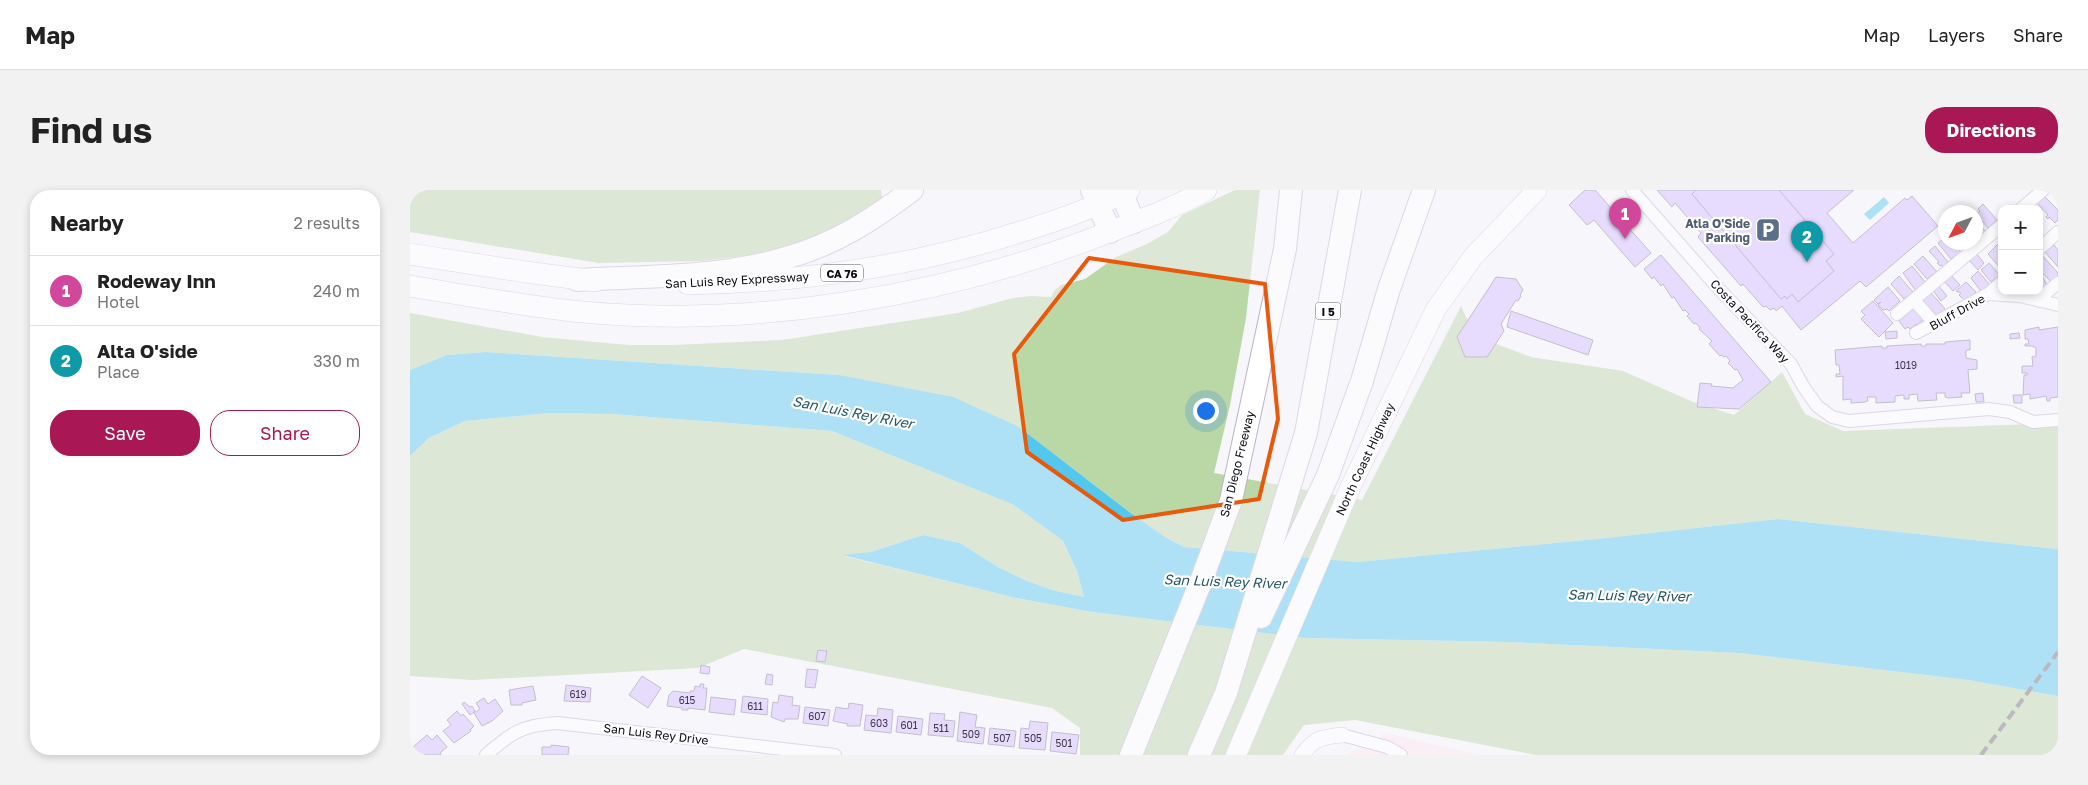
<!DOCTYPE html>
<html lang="en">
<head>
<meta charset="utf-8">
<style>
	:root { --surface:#fff; --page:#f2f2f2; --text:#222; --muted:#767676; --line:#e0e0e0; --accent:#a91854 }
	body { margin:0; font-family:"Golos Text",sans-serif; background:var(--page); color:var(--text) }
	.controls { position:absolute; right:15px; top:15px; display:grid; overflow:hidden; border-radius:10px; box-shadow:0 2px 8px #0003 }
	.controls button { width:45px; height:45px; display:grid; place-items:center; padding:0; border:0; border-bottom:1px solid var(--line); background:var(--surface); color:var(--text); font:25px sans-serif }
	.compass { position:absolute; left:1528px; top:15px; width:45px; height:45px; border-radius:50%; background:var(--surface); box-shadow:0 2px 8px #0003; rotate:229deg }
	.you { position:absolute; left:795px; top:220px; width:18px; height:18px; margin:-12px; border:4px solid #fff; border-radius:50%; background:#1a73e8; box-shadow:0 0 0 8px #1a73e833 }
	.badge { display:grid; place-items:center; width:32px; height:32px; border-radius:50%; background:var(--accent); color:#fff; font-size:16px; font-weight:700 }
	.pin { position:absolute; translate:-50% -41px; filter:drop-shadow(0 1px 2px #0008) }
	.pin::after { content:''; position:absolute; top:26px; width:18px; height:15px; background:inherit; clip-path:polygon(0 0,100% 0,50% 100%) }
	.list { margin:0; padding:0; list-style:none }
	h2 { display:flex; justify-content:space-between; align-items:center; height:65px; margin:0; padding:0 20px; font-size:21px }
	h2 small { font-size:16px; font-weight:400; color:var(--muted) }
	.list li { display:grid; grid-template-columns:32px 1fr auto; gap:15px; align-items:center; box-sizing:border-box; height:70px; padding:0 20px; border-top:1px solid var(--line) }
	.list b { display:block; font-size:19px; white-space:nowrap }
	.list p { margin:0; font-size:16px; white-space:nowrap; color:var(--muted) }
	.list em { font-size:16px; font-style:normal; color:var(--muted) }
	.actions { display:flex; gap:10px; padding:15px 20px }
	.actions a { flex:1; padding:11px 0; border:1px solid var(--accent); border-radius:20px; text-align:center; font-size:18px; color:var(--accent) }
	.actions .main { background:var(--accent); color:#fff }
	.map { position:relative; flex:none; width:1648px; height:565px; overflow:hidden; border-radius:20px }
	header { display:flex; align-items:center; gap:30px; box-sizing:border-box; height:70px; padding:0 25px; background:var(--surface); border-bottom:1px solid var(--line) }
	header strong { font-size:24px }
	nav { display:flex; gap:28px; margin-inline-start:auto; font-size:18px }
	.intro { display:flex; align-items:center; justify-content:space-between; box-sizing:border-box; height:120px; padding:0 30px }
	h1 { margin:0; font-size:35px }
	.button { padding:12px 22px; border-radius:20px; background:var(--accent); color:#fff; font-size:18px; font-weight:700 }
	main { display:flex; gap:30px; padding:0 30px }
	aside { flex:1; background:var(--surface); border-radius:20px; box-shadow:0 2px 8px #0003 }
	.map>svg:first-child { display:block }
	.commercial { fill:#fce7ec }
	.green { fill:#bad7a6 }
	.water { fill:#54c7ed }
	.building { fill:#d3bcfe; stroke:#847b94 }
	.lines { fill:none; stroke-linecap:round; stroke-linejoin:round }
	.minor-casing { stroke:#bbb2cd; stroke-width:14 }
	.tertiary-casing { stroke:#bbb2cd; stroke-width:16 }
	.primary-casing { stroke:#bbb2cd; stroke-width:21 }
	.trunk-casing { stroke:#bbb2cd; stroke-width:22 }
	.motorway-casing { stroke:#bbb2cd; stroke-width:24 }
	.minor { stroke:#fff; stroke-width:12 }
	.tertiary { stroke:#fff; stroke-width:15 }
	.primary { stroke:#fff; stroke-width:20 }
	.trunk { stroke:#fff; stroke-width:21 }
	.motorway { stroke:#fff; stroke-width:22 }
	.rail { stroke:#716e76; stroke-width:4; stroke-dasharray:10 5; stroke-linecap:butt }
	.marked { fill:none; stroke:#e8590c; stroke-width:4; stroke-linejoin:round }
	.labels { text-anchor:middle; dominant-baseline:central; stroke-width:4.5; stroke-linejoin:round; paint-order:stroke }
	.number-label { font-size:10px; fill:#3f374e }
	.shield { fill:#fff; stroke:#56545a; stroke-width:1 }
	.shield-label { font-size:11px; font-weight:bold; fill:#0e0b14 }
	.service-label { font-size:12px; font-weight:bold; fill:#4e5e75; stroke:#fff; text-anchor:end }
	.street-label { font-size:12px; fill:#0e0b14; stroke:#fff }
	.water-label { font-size:14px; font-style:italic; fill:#265666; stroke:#fff }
</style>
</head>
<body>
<header>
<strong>Map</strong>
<nav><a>Map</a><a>Layers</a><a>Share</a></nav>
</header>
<div class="intro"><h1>Find us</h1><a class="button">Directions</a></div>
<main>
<aside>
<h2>Nearby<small>2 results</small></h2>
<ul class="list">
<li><span class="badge" style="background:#d1479c">1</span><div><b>Rodeway Inn</b><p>Hotel</p></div><em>240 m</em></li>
<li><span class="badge" style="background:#0f9aa8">2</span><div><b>Alta O'side</b><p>Place</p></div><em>330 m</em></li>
</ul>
<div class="actions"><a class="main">Save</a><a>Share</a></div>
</aside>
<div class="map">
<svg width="1648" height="565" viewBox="0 0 1648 565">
	<rect width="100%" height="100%" fill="#f7f6fb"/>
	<!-- commercial -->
	<polygon class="commercial" points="975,543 1070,565 936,565"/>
	<!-- green -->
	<g class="green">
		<polygon points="0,0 471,0 473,13 384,60 291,71 189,73 0,42"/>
		<polygon points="825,0 850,0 836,128 820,215 804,283 952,310 1051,116 1065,146 1121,167 1213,181 1283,212 1324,225 1372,182 1395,224 1433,241 1648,233 1648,359 1368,329 1186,349 948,372 774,357 755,347 718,321 609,237 429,185 75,162 37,165 0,180 0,123 132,147 218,155 264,155 372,150 548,123 603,108 621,106 641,107 644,101 651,95 675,89 706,67 737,54 758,42 772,25"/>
		<polygon points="140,223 201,224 422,241 604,315 653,351 667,381 674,407 642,400 615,390 588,377 550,353 513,345 461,362 434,366 606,408 682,422 895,448 1100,452 1329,463 1558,490 1648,506 1648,565 1126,565 945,530 894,535 873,565 670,565 670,538 642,518 334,459 288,478 63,490 0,486 0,266 19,248 55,231"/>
	</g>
	<!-- water -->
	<g class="water">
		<polygon points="1474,7 1479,13 1460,30 1454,24"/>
		<polygon points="75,162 429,185 543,207 609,237 718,321 755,347 774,357 948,372 1186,349 1368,329 1648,359 1648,506 1558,490 1329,463 1100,452 895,448 682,422 606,408 432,365 461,362 513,345 550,353 588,377 615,390 642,400 674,407 667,381 653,351 604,315 422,241 201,224 140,223 55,231 19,248 0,266 0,180 37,165"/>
	</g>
	<!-- building -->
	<g class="building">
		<polygon points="1175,0 1185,0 1241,63 1225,77 1184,30 1177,35 1159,15"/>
		<polygon points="1247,0 1444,0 1417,23 1443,53 1495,8 1497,10 1502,6 1528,36 1456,97 1450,91 1391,140 1372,116 1366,121 1364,118 1360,120 1356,116 1353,117 1333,94 1331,96 1288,47 1291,43 1265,13 1262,17"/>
		<polygon points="1286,0 1369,0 1424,64 1416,71 1424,81 1388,112 1382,104 1377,109 1375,106 1371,109 1282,4"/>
		<polygon points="1633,5 1648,20 1648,30 1645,33 1639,27 1638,29 1636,27 1638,25 1624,10"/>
		<polygon points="1573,14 1587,30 1578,38 1566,24 1570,21 1568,19"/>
		<polygon points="1566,27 1569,30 1567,32 1575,41 1566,49"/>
		<polygon points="1536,47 1536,52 1542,52 1551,62 1541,69 1528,53"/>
		<polygon points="1546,52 1561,52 1552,59"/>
		<polygon points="1589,53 1592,56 1592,80 1578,64"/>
		<polygon points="1644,55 1648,60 1648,77 1635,62"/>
		<polygon points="1525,56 1538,72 1533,77 1532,75 1530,76 1527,73 1529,72 1519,61"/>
		<polygon points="1565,62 1574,73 1568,80 1558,69"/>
		<polygon points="1631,64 1648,83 1648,88 1642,93 1629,79"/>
		<polygon points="1251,65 1361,192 1329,219 1287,217 1290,193 1302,194 1301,196 1323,198 1333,190 1327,179 1325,180 1318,173 1320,171 1316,166 1314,167 1311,165 1310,166 1299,154 1302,151 1289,139 1290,138 1286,133 1284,134 1277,126 1279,124 1275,120 1273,121 1264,107 1262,108 1253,94 1251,96 1244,87 1242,89 1234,79"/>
		<polygon points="1513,66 1527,82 1517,89 1504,74"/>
		<polygon points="1579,73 1590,85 1581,92 1571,80"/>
		<polygon points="1502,76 1515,92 1506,101 1493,83"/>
		<polygon points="1568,81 1580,95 1572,101 1570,100 1561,88"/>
		<polygon points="1539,83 1550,95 1543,101 1533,90"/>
		<polygon points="1631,84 1637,95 1629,102 1629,85"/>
		<polygon points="1489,86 1503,102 1494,109 1481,94"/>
		<polygon points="1086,87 1106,89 1113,100 1110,105 1111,106 1108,111 1106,110 1091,134 1094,141 1077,167 1055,167 1047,147"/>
		<polygon points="1556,92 1566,102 1557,110 1556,108 1554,110 1549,105 1551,103 1546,101"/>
		<polygon points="1527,94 1537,106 1531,111 1521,98"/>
		<polygon points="1478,97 1490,111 1479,121 1477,119 1473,120 1468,115 1471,112 1468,114 1464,110"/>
		<polygon points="1520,102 1537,121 1527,126 1513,111"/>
		<polygon points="1463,111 1483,133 1469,147 1451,129 1455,125 1451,121"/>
		<polygon points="1505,117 1514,129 1507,135 1506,134 1500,139 1498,137 1495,139 1489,131"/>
		<polygon points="1101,121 1183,150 1178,165 1097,137"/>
		<polygon points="1629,137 1629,140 1648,137 1648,207 1640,208 1640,211 1637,211 1636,206 1620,209 1620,204 1613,205 1614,185 1617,185 1617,183 1612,183 1612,176 1623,176 1622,167 1626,166 1626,158 1622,156 1615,156 1615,154 1619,154 1618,149 1615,149 1615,140"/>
		<polygon points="1487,141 1487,148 1476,149 1475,142"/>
		<polygon points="1609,143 1610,148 1600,149 1600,144"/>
		<polygon points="1560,150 1560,160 1556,160 1556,168 1567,170 1567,179 1558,180 1560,203 1551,203 1552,207 1538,208 1535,207 1535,203 1526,203 1527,210 1508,211 1507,204 1499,205 1499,209 1494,209 1494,205 1485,206 1485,212 1466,213 1466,207 1457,207 1458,211 1455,212 1441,213 1441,209 1433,210 1433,186 1426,187 1426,184 1430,184 1429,175 1426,175 1425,160 1472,156 1472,158 1477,158 1477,156 1511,154 1511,156 1516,156 1516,154 1535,154 1535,152"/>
		<polygon points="1573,203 1574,212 1566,212 1565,204"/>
		<polygon points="1603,205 1612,205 1612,213 1604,213"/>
		<polygon points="408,460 417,461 415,472 406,471"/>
		<polygon points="291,475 300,477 299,484 290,483"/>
		<polygon points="397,479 408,480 405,498 395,497"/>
		<polygon points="357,484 363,485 362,495 355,494"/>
		<polygon points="232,486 251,498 238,518 219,505"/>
		<polygon points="290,494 294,494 293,498 297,498 295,520 278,518 278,520 272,520 272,518 257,516 259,505 263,501 280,503 280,501 284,501 285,496 290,497"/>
		<polygon points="156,495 181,498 180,512 154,511"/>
		<polygon points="123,496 126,510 112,513 112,515 101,515 99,500"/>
		<polygon points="369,505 383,507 382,515 390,516 388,529 375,529 374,532 361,527 363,512 368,513"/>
		<polygon points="333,506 358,509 357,525 331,522"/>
		<polygon points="301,507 326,510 324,525 299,522"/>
		<polygon points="74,508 78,514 85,509 93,521 82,531 72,536 64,523 70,519 66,513"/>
		<polygon points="54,512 60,517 62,516 65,521 60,525 52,514"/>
		<polygon points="439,513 453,515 450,536 437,536 438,534 423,531 426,517 438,519"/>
		<polygon points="395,517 420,520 418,536 393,533"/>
		<polygon points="468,518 483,520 481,543 454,540 456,525 467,526"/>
		<polygon points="47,521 51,526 53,524 64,536 60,540 61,541 44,553 33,541 41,535 37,530"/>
		<polygon points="550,522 567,525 565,537 575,538 573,554 547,551"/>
		<polygon points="520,523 535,524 534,530 545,531 543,547 518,545"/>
		<polygon points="488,526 513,529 511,545 486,542"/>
		<polygon points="620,531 638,533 635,560 609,558 611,538 619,539"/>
		<polygon points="580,538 606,541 604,557 578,554"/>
		<polygon points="642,542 669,545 666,564 640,561"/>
		<polygon points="17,545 22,550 27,545 37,557 30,563 31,565 10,565 3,557"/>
		<polygon points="141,555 159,557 158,565 132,565 132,557 141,557"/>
	</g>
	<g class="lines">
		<defs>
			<g id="minor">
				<polyline points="1222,0 1309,99 1381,174 1393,196 1407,216 1422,227 1439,231 1579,219 1600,222 1623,232 1648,230"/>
				<polyline points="1611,19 1633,0"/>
				<polyline points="1629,59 1648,42"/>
				<polyline points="1578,104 1592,92"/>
				<polyline points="1504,110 1525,134"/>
				<polyline points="1628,110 1648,93"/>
				<polyline points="1487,124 1592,35"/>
				<polyline points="1506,143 1578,104 1610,106 1648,115"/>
				<polyline points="932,545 977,557 991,565"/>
				<path d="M76,565C101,543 112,535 147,533L425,565"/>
			</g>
			<path id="tertiary" d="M892,565C904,548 912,547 932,545"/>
			<polyline id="primary" points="826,565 941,296 1026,119 1063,67 1127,0"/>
			<g id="trunk">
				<polyline points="0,64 116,82 185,91"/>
				<path d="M278,94C391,92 502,77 610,42C647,31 684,18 719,0"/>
				<path d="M0,96C54,105 108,115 162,121C337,139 531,108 694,44C728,31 764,18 796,0"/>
			</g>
			<g id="motorway">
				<polyline points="682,0 700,42"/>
				<polyline points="710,0 724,32"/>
				<path d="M167,90C237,86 312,88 379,67C425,54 464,29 502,0"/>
				<polyline points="851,427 918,285 952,191 979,99 1014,0"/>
				<polyline points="721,565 790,394 821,310 875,59 881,0"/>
				<polyline points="789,565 816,503 896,243 940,0"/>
			</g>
		</defs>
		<!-- minor casing -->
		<use href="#minor" class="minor-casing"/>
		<!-- tertiary casing -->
		<use href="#tertiary" class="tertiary-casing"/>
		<!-- primary casing -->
		<use href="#primary" class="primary-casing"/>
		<!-- trunk casing -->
		<use href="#trunk" class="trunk-casing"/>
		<!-- motorway casing -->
		<use href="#motorway" class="motorway-casing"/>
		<!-- minor -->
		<use href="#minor" class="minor"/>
		<!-- tertiary -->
		<use href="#tertiary" class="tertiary"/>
		<!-- primary -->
		<use href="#primary" class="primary"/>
		<!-- trunk -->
		<use href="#trunk" class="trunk"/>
		<!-- motorway -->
		<use href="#motorway" class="motorway"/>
		<!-- rail -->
		<polyline class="rail" points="1571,565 1648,462"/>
	</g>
	<!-- marked area -->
	<path d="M0 0H1648V565H0ZM679,68L855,94L868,229L849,309L713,330L617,262L604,164Z" fill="#f7f6fb" fill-opacity=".55" fill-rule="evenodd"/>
	<path class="marked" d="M679,68L855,94L868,229L849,309L713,330L617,262L604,164Z"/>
	<!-- icons -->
	<defs>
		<symbol id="parking-square" viewBox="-11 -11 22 22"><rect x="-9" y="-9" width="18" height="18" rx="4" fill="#5c6f8a" stroke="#fff"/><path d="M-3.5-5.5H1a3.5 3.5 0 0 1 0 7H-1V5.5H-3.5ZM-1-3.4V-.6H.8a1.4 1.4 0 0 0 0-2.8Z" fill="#fff"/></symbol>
	</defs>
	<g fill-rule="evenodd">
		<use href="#parking-square" x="1344" y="26" width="28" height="28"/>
	</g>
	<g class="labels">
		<!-- number labels -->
		<g class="number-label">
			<text x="1496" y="175">1019</text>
			<text x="168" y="504">619</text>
			<text x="277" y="510">615</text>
			<text x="345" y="516">611</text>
			<text x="407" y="526">607</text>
			<text x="469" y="533">603</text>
			<text x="499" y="535">601</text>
			<text x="531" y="538">511</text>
			<text x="561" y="544">509</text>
			<text x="592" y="548">507</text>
			<text x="623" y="548">505</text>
			<text x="654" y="553">501</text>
		</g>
		<!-- shield labels -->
		<g class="shield">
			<rect x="411" y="74.5" width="42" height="17" rx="4"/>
			<rect x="905.5" y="112.5" width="25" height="17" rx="4"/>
		</g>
		<g class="shield-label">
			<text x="432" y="83">CA 76</text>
			<text x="918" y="121">I 5</text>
		</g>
		<!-- service labels -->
		<g class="service-label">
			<text x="1340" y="33">Atla O'Side<tspan x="1340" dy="14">Parking</tspan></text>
		</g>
		<!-- street labels -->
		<g class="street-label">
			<text transform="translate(327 90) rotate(-3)">San Luis Rey Expressway</text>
			<text transform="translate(1547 122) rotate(-29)">Bluff Drive</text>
			<text transform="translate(1340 131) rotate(47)">Costa Pacifica Way</text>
			<text transform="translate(955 269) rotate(-65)">North Coast Highway</text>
			<text transform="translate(827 274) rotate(-76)">San Diego Freeway</text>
			<text transform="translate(246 544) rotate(7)">San Luis Rey Drive</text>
		</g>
		<!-- water labels -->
		<g class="water-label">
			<text transform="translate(443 222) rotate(11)">San Luis Rey River</text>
			<text transform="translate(815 391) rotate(2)">San Luis Rey River</text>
			<text transform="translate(1219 405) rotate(1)">San Luis Rey River</text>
		</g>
	</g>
</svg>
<div class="controls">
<button>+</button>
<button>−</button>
</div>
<svg class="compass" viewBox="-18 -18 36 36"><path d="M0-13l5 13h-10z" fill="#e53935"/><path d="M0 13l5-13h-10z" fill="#767676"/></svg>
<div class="you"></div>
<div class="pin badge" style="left:1215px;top:49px;background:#d1479c">1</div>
<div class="pin badge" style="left:1397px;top:72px;background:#0f9aa8">2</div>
</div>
</main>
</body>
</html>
